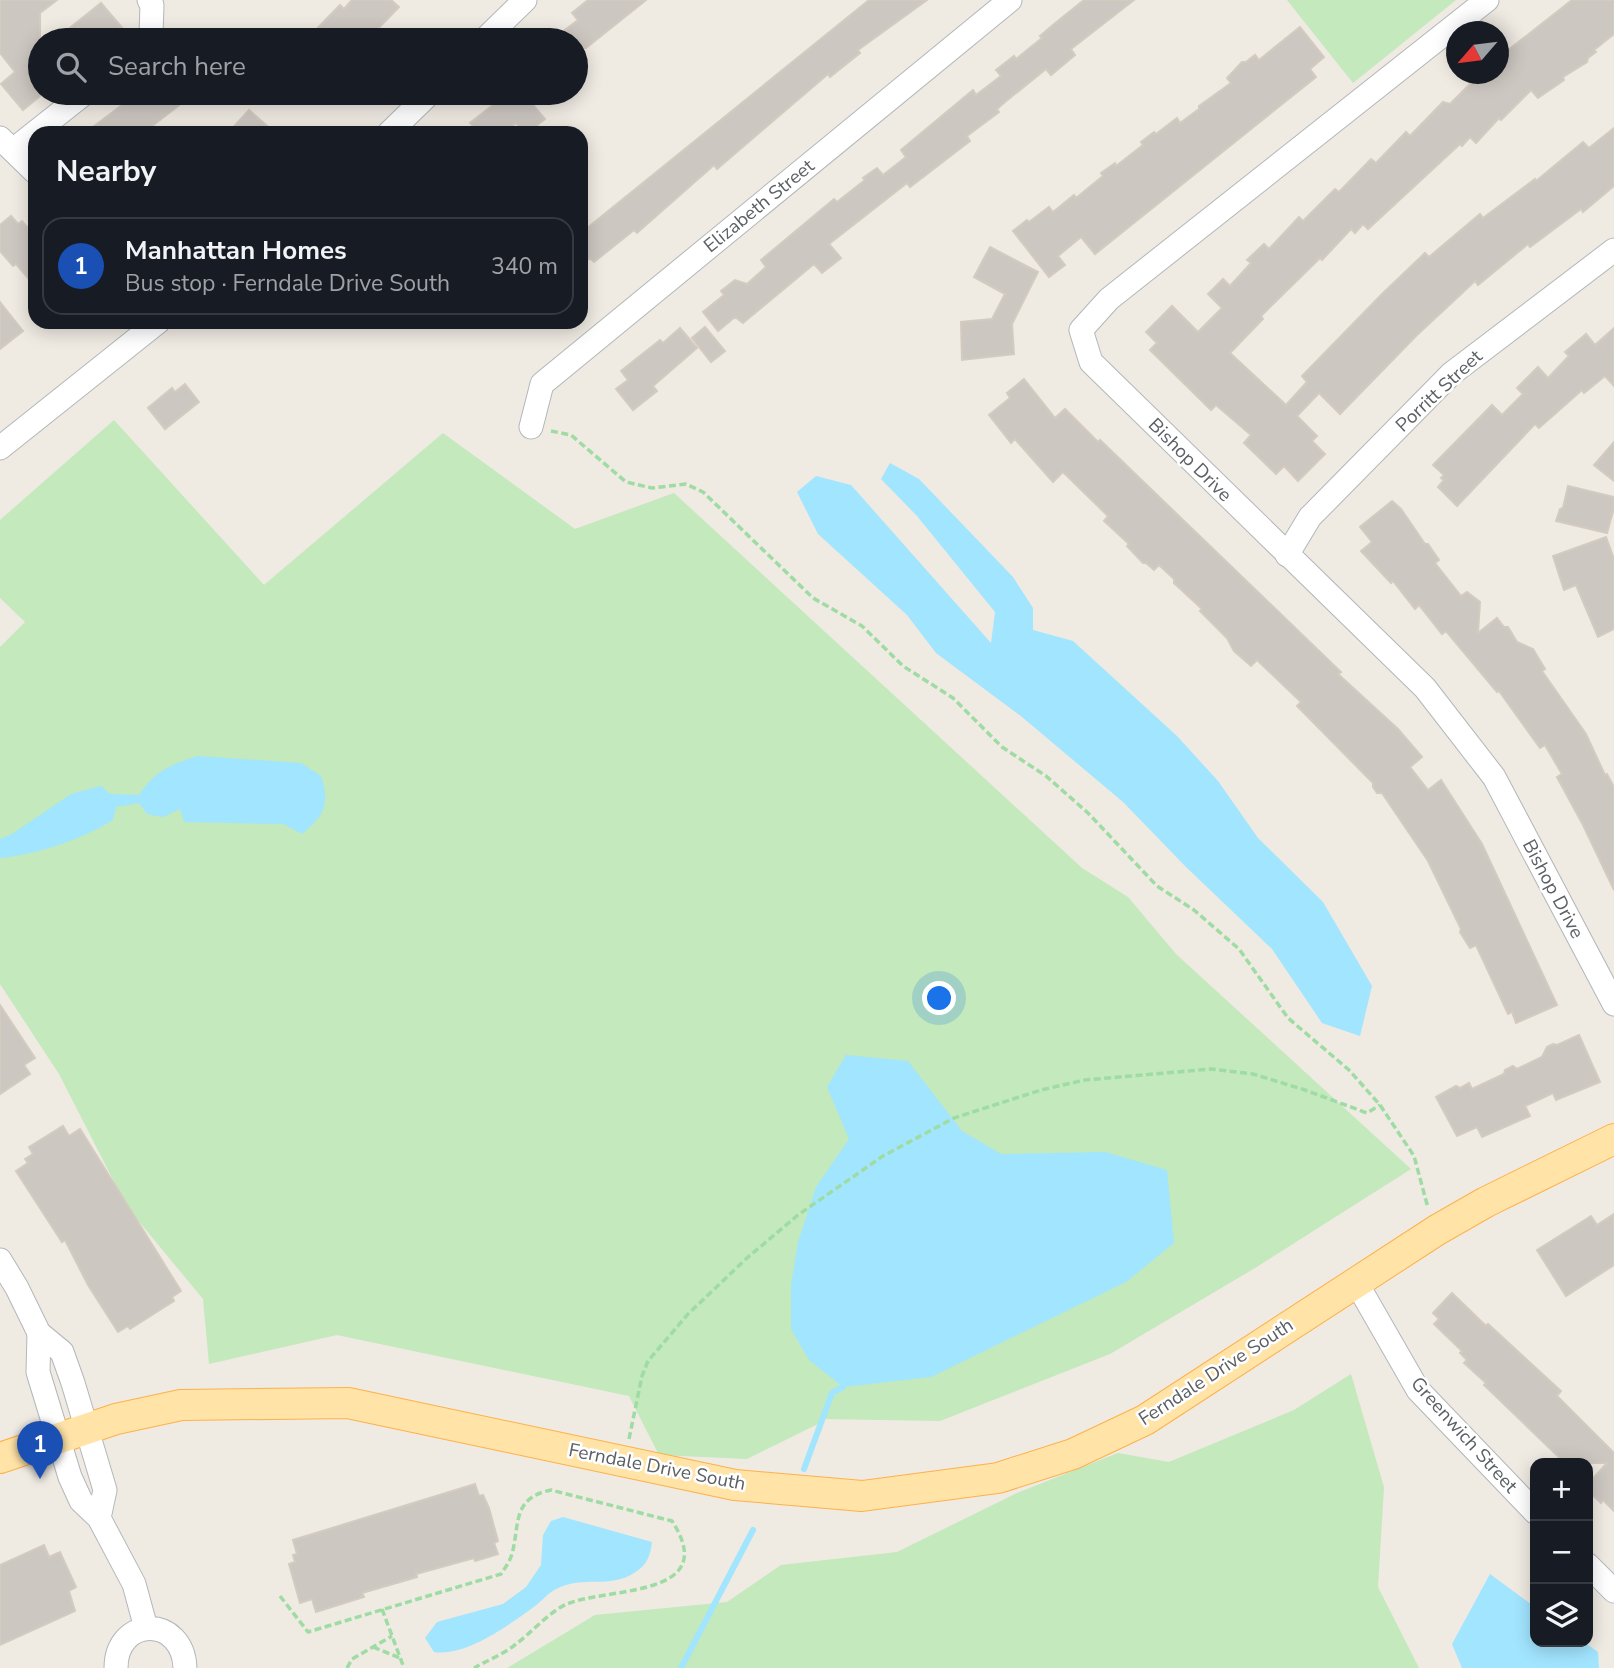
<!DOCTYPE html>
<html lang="en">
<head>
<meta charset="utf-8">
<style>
	:root { --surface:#171b24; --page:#20242c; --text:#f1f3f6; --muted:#9ea1a6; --line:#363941; --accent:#0f766e }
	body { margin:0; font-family:"Nunito Sans",sans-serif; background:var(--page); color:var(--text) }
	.controls { position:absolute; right:21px; bottom:21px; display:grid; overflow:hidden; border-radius:14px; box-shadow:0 4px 18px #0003 }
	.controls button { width:63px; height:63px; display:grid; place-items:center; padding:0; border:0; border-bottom:2px solid var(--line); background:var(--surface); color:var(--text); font:35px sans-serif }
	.compass { position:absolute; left:1446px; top:21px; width:63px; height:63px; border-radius:50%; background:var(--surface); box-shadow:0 4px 18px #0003; rotate:242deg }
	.you { position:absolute; left:940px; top:999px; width:24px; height:24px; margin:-18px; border:5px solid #fff; border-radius:50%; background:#1a73e8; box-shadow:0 0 0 10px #1a73e833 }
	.badge { display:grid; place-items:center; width:46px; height:46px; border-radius:50%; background:var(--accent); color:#fff; font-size:23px; font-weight:700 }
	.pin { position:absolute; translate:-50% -58px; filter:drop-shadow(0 2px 4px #0008) }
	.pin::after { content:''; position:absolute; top:37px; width:24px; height:21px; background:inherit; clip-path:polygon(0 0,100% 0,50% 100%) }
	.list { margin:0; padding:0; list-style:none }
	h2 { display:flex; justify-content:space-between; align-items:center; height:91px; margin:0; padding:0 28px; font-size:30px }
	h2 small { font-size:23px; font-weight:400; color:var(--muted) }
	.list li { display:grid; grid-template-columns:46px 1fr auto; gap:21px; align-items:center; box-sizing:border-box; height:98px; margin:0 14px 14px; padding:0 14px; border:2px solid var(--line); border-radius:21px }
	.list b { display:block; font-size:26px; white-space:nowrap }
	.list p { margin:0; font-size:23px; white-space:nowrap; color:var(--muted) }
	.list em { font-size:23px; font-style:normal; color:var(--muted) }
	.icon { flex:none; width:38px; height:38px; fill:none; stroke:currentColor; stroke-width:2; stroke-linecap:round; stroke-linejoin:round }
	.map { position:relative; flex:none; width:1614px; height:1668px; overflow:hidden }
	.search { position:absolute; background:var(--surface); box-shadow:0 4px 18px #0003; left:28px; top:28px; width:560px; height:77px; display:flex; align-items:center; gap:18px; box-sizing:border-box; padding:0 24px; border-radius:38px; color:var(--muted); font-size:26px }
	.panel { position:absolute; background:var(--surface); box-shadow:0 4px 18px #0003; left:28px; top:126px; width:560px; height:203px; border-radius:21px }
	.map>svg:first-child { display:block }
	.green { fill:#c3e9bc }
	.water { fill:#a2e5ff }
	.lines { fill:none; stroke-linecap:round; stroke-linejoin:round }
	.stream { stroke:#a2e5ff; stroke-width:6 }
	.building { fill:#ccc7c1; stroke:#d4cbc0; stroke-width:2 }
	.minor-casing { stroke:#b3b7bb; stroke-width:25 }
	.major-casing { stroke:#feb14b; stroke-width:32 }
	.path { stroke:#9edca4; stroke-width:3.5; stroke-dasharray:7 3.5; stroke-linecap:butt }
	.minor { stroke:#fff; stroke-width:23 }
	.major { stroke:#ffe3a7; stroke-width:30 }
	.labels { text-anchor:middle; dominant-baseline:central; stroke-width:5; stroke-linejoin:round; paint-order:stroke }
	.street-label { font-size:19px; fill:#5a6064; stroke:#fff }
</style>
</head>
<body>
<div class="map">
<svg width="1614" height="1668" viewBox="0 0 1614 1668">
	<rect width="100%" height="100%" fill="#efeae2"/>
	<!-- green -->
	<g class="green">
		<polygon points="1287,0 1456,0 1353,83"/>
		<polygon points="114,420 264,585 443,433 575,529 674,493 1082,868 1128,897 1176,954 1411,1169 1255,1268 1110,1354 940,1421 823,1419 822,1422 747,1459 659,1455 629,1396 337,1335 209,1364 203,1299 127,1207 59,1074 0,984 0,647 25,622 0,598 0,520"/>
		<polygon points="1351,1374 1384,1487 1378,1587 1419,1668 507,1668 595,1615 727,1602 781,1565 897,1552 1017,1493 1118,1453 1169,1462 1294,1410"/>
	</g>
	<!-- water -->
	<g class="water">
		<polygon points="890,463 919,479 1013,577 1033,608 1033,630 1073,641 1177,736 1218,781 1258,838 1323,902 1372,986 1360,1036 1322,1023 1272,949 1187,868 1123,802 1022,717 936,653 907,615 818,534 797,492 816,476 851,485 991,643 995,612 917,516 881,479"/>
		<path d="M198,756L301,763L321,776C330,804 325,815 302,834L283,824L184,822L180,809L163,817L147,814L139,803L116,807L113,820C81,840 38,854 0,858V839L12,834L71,794L101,786L110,794L139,795C156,770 170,765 198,756Z"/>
		<polygon points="846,1055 908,1061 962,1131 1001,1154 1105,1152 1167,1170 1174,1243 1126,1282 931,1377 843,1387 809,1360 791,1329 791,1285 798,1242 816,1187 849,1139 827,1087"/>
		<path d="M563,1517L652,1542C650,1557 647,1565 634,1573C609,1589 583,1575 556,1589C548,1593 542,1601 535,1606C509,1625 466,1657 434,1652L425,1638L437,1622L503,1604L526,1587L541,1565L543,1535L551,1521Z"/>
		<polygon points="1490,1574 1535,1607 1535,1642 1584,1642 1598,1652 1599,1668 1462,1668 1452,1644"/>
	</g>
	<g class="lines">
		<!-- stream -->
		<g class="stream">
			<polyline points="804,1469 832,1393 843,1387"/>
			<polyline points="681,1668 753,1530"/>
		</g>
	</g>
	<!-- building -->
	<g class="building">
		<polygon points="0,0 57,0 40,13 40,96 23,110 1,84 15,72 0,53"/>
		<polygon points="352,0 391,0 399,7 367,40 306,40 340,5 344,9"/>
		<polygon points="588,0 646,0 586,48 580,48 565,30 578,20 572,13"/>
		<polygon points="869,0 927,0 858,50 860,53 830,77 828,74 717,169 714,165 637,233 634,230 594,262 590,258 581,265 581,233"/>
		<polygon points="1084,0 1134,0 1071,49 1075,55 1051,75 1046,69 1005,102 997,109 999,112 967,136 970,141 910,187 907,183 829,244 841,258 822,273 814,264 743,323 735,317 718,331 703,312 724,295 721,291 735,280 747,284 766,267 761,260 834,199 837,202 865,180 863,178 877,168 883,175 906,157 901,150 973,90 976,95 1001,76 996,70 1014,56 1016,59 1042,38 1040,36 1054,24"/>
		<polygon points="1572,0 1614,0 1614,34 1594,50 1596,52 1588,58 1587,62 1563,77 1564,80 1538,98 1531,90 1501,120 1499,118 1476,143 1470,137 1462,146 1460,144 1368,229 1363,224 1355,233 1351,229 1322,260 1320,258 1261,316 1263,319 1230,353 1286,405 1307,382 1302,376 1382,294 1425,253 1429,257 1480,214 1483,218 1535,179 1536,181 1583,142 1589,148 1614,128 1614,186 1583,212 1581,209 1530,247 1528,244 1478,285 1475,281 1416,336 1340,414 1319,393 1297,416 1317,436 1312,441 1325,454 1298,481 1284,466 1276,474 1244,443 1251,435 1216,405 1211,410 1150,350 1157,343 1146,332 1172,306 1198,332 1222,308 1208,294 1223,279 1230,286 1251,263 1247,260 1264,244 1269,249 1299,217 1303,221 1335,189 1339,192 1371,159 1376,163 1406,132 1410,136 1443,102 1450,104 1479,75 1486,82 1494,74 1499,74 1499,69 1507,61 1502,55"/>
		<polygon points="101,3 124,30 112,40 55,40"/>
		<polygon points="1300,27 1324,57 1310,69 1316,77 1095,254 1081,237 1058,256 1065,265 1049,277 1013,231 1027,220 1029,222 1049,207 1053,212 1074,195 1076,198 1103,176 1101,173 1115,163 1116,166 1143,145 1141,142 1154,132 1156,134 1177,118 1180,123 1199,109 1199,106 1231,83 1227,78 1242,62 1246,62 1255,55 1259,60"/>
		<polygon points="138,93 195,93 143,133 85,133"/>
		<polygon points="505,93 523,93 545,119 527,133 524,133 516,123 504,133 479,133 470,123 498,101 497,99"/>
		<polygon points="249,110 275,133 228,133"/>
		<polygon points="11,216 18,224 22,221 35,236 35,286 16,264 13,266 0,251 0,225"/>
		<polygon points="990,247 1038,272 1012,324 1014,354 962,360 961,322 992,319 1005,294 974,277"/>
		<polygon points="0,302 23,331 0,349"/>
		<polygon points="705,327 725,351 711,362 692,338"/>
		<polygon points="680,328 697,348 653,386 657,391 633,410 616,389 628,380 621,371 660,340 663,343"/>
		<polygon points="1614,328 1614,386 1605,376 1584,393 1582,390 1539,428 1535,424 1457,506 1438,487 1444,480 1441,478 1444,475 1433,465 1492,405 1502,415 1523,394 1517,388 1538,367 1548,378 1569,356 1565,352 1586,334 1595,345"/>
		<polygon points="1024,379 1055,418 1065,409 1098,442 1100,440 1341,672 1338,674 1398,729 1422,757 1410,767 1428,790 1441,780 1482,844 1557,1005 1516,1023 1512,1012 1508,1014 1476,945 1470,948 1460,932 1461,929 1428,861 1382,793 1377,793 1373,787 1373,783 1297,706 1301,702 1257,660 1251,666 1234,651 1227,638 1200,611 1202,609 1174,583 1174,579 1159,565 1154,570 1146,563 1143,563 1127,546 1129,544 1104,521 1108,516 1063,472 1053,482 1015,439 1011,443 989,415 1010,398 1007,393"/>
		<polygon points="185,384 199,402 165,429 148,408 172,388 175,392"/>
		<polygon points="1614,442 1614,481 1594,465"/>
		<polygon points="1568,486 1614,497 1614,508 1607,533 1556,521 1560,509 1563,508"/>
		<polygon points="1392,501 1401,509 1425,544 1428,544 1439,560 1435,563 1461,596 1467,592 1480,602 1478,633 1497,618 1504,627 1508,627 1517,642 1533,649 1545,669 1542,671 1586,734 1605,775 1607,774 1614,787 1614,890 1583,825 1557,777 1562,774 1545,745 1540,748 1499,691 1497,692 1446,631 1442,634 1419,605 1415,609 1393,581 1391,583 1361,551 1372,542 1360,527"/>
		<polygon points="1606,537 1614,559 1614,629 1598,637 1576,585 1564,590 1553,556"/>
		<polygon points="0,1005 35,1058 24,1065 30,1074 0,1094"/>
		<polygon points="1579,1035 1600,1082 1556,1100 1553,1093 1525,1106 1530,1116 1482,1137 1477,1127 1457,1136 1436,1097 1456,1086 1460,1088 1469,1083 1472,1089 1504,1074 1505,1070 1513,1066 1517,1069 1542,1057 1547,1047 1553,1044 1557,1045"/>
		<polygon points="63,1126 69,1136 80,1129 181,1291 172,1297 174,1301 130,1329 128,1326 118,1332 88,1285 65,1240 62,1242 16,1171 28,1163 25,1159 33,1154 29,1147"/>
		<polygon points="1614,1214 1614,1265 1566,1296 1537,1250 1591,1216 1597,1225"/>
		<polygon points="1452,1293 1486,1326 1488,1324 1561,1391 1557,1396 1614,1453 1614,1511 1603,1500 1601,1503 1588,1491 1588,1484 1607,1463 1565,1463 1484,1385 1486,1383 1464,1363 1467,1360 1460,1353 1462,1351 1434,1324 1439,1319 1433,1313"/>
		<polygon points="475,1484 479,1496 483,1495 489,1508 498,1541 494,1543 498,1554 475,1561 474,1558 416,1574 417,1577 362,1593 364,1597 316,1612 312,1599 300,1603 289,1564 295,1562 293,1555 297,1554 293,1540"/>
		<polygon points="44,1545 49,1557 60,1552 76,1587 69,1591 75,1611 0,1645 0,1565"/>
	</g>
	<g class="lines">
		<defs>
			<g id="minor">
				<polyline points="1487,0 1109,299 1081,330 1091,362 1425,688 1494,777 1614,1004"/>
				<polyline points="145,40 151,34 152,5 149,0"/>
				<polyline points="484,40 525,0"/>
				<polyline points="389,133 430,93"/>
				<polyline points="0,138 35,172"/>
				<polyline points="13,150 85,93"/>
				<polyline points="531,427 542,384 1010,0"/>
				<polyline points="0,448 158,322"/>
				<polyline points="1287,555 1310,517 1451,374 1614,250"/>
				<polyline points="0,1260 17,1288 39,1333 62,1352 73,1383 105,1490 99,1518"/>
				<polyline points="1356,1282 1418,1390 1535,1512"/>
				<polyline points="39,1333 38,1372 70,1477 81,1501 99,1518 134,1584 146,1628"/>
				<polyline points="1588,1565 1614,1591"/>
				<path d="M116,1668C116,1616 183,1615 185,1668"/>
			</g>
			<polyline id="major" points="0,1458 116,1419 181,1405 348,1403 735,1485 862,1496 998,1478 1073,1454 1145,1420 1437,1230 1486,1202 1614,1139"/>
		</defs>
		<!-- minor casing -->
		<use href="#minor" class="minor-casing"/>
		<!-- major casing -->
		<use href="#major" class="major-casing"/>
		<!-- path -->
		<g class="path">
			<polyline points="551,431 571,435 626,482 652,488 686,484 703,492 813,598 862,626 903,666 953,698 1002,747 1046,776 1088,813 1157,886 1194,910 1239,949 1288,1018 1349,1070 1380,1105 1414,1156 1428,1208"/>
			<polyline points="629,1439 642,1376 648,1361 688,1314 747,1258 798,1215 883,1156 954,1118 1041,1090 1085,1080 1211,1069 1253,1074 1305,1090 1367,1113 1380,1105"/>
			<path d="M280,1596L308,1632L501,1574C505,1568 510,1561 512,1554C520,1523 512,1498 551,1490L672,1521C722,1598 608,1587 567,1604C550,1611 531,1633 516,1644C504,1654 488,1660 474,1668"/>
			<polyline points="382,1609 404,1668"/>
			<polyline points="373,1647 400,1658"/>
			<polyline points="347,1668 352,1659 392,1636"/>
		</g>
		<!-- minor -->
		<use href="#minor" class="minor"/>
		<!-- major -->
		<use href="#major" class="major"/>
	</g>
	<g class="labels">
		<!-- street labels -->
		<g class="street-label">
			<text transform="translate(759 206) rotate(-39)">Elizabeth Street</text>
			<text transform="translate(1439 391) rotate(-43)">Porritt Street</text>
			<text transform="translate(1190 460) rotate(45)">Bishop Drive</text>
			<text transform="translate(1553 889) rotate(62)">Bishop Drive</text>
			<text transform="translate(1216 1372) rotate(-33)">Ferndale Drive South</text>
			<text transform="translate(1464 1435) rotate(48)">Greenwich Street</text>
			<text transform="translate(657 1467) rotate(11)">Ferndale Drive South</text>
		</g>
	</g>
</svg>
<div class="controls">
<button>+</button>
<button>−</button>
<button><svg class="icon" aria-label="layers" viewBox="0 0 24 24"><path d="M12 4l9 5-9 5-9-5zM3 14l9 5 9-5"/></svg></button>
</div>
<svg class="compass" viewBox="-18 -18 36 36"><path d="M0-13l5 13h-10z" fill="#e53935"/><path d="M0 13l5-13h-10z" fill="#9ea1a6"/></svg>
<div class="you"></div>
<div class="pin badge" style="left:40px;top:1479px;background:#1a4fb4">1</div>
<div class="search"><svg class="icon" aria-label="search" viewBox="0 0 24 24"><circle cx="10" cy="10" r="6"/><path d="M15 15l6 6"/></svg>Search here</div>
<section class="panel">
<h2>Nearby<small></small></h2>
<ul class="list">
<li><span class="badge" style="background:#1a4fb4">1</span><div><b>Manhattan Homes</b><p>Bus stop · Ferndale Drive South</p></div><em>340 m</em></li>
</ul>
</section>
</div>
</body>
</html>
